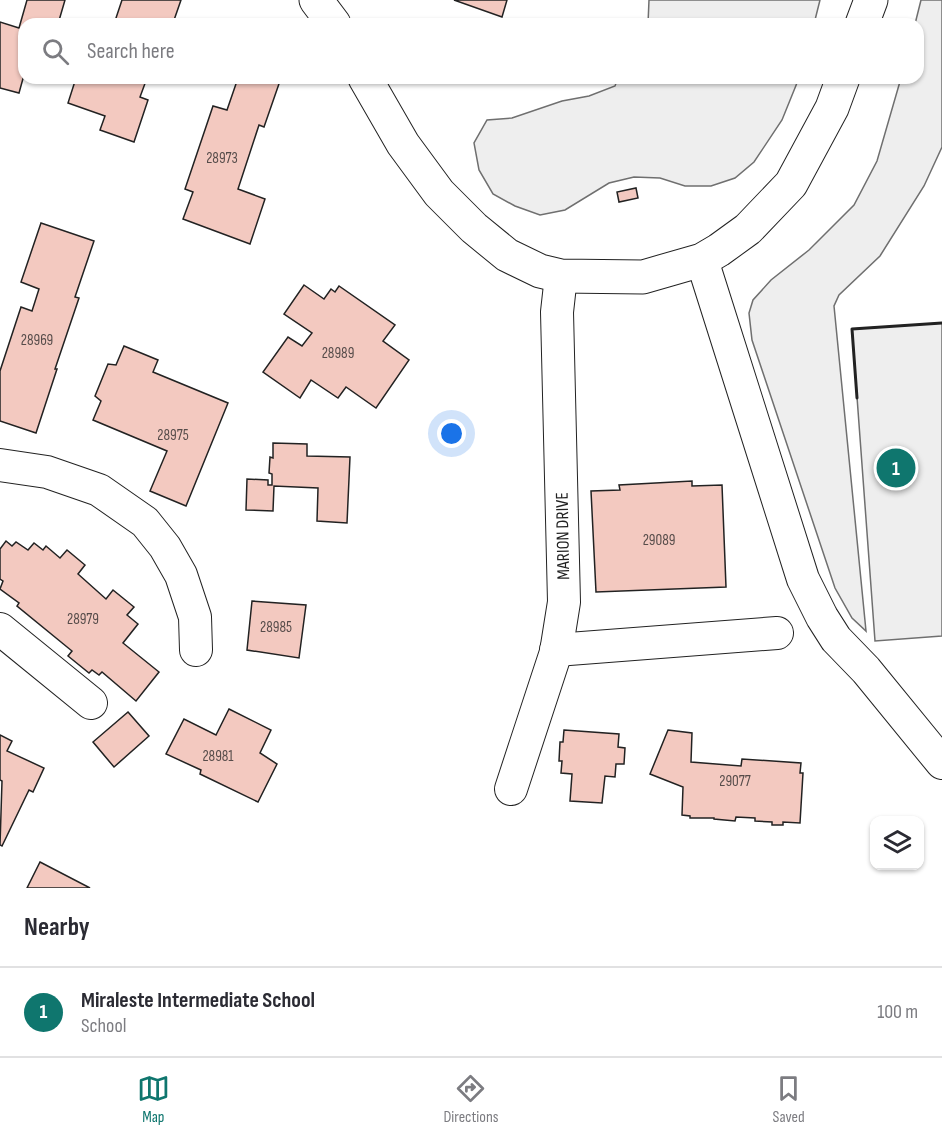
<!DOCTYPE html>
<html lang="en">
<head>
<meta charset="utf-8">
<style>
	:root { --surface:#fff; --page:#f2f2f3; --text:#2b2b33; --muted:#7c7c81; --line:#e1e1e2; --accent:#0f766e }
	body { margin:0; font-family:"Sofia Sans Condensed",sans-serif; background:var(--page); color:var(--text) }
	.controls { position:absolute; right:18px; bottom:18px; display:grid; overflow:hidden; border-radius:12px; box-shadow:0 2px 4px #0004 }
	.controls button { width:54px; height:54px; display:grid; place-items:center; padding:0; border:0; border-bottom:2px solid var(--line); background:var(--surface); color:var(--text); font:30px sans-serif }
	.you { position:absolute; left:452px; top:434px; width:21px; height:21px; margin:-15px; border:4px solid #fff; border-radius:50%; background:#1a73e8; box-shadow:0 0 0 9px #1a73e833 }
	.badge { display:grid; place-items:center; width:39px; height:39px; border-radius:50%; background:var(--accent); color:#fff; font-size:20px; font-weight:700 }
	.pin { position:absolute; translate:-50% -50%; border:3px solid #fff; box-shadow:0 2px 6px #0006 }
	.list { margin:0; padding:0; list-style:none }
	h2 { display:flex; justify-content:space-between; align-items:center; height:78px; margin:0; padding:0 24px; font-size:26px }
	h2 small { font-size:20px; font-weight:400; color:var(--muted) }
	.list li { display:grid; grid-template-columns:39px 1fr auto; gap:18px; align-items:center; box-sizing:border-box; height:90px; padding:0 24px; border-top:2px solid var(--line) }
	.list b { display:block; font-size:22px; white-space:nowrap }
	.list p { margin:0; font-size:20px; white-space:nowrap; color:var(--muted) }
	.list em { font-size:20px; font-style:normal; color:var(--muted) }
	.icon { flex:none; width:33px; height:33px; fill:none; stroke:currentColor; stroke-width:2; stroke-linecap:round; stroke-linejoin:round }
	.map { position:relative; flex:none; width:942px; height:888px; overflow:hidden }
	.search { position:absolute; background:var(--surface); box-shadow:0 2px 4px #0004; left:18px; right:18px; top:18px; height:66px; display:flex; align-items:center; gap:15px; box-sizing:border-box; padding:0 21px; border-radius:18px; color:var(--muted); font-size:22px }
	.sheet { height:168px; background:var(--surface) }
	nav { display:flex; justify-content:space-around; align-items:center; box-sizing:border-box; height:84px; border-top:2px solid var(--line); background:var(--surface); font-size:16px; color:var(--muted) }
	nav a { display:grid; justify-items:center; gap:3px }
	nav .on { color:var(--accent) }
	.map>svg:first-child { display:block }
	.green { fill:#eee; stroke:#6f6f6f; stroke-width:1.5 }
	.building { fill:#f3c9c0; stroke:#222; stroke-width:1.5 }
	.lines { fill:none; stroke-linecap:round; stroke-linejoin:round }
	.minor-casing { stroke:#222; stroke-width:34 }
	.major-casing { stroke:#222; stroke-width:35 }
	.minor { stroke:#fff; stroke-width:32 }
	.major { stroke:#fff; stroke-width:33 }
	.wall { stroke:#222; stroke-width:3 }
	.labels { text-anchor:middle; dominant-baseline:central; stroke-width:4.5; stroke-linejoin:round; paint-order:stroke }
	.number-label { font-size:15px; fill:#564c4a }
	.street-label { font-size:18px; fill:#222; stroke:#fff }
</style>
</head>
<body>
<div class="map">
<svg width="942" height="888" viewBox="0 0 942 888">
	<rect width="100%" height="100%" fill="#fff"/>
	<!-- green -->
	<g class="green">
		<polygon points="649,0 820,0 814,24 648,24"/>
		<polygon points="921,0 942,0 942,147 924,186 880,256 839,295 834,306 866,631 852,618 835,588 752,340 749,313 753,300 771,280 809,250 854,205 877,161 901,78 918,78 918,24 915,24"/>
		<polygon points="618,78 799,78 782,120 754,162 735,178 711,186 685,186 660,178 634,177 609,183 565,210 540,215 515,206 493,194 479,170 474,143 487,120 512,118 562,101 589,96 615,86"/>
		<polygon points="942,323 942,636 875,641 852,329"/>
	</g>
	<!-- building -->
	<g class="building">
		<polygon points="27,0 65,0 58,24 24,24 24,75 19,93 0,88 0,22 19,28"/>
		<polygon points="122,0 181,0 173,23 170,22 170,24 114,24"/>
		<polygon points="454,0 507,0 502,17"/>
		<polygon points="76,78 147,78 140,97 148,100 134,142 100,130 105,116 68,103"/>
		<polygon points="238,78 281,78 264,127 259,125 238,189 265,199 250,244 183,219 193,192 185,189 213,106 227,110"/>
		<polygon points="636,188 638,198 619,202 617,192"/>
		<polygon points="41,223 94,241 75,297 79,298 55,369 57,369 36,433 0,421 0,371 21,307 32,311 39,289 21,282"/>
		<polygon points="304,285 324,299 331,289 335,292 339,286 395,325 383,341 409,360 376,408 346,387 338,398 311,380 300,398 263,372 288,337 302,346 312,333 284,314"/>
		<polygon points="124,346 158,360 153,372 228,403 186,506 150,491 167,451 93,420 101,401 95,396 108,364 116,365"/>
		<polygon points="273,443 307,444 307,456 350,457 347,523 317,521 318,488 274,486 273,511 246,510 247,479 268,480 268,485 272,485 272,474 269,473 270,457 273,458"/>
		<polygon points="692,481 692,486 722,485 726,587 596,592 591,491 620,490 619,485"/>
		<polygon points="6,541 12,546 16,542 28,550 34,543 43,550 46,546 60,558 67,550 85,565 78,574 106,599 113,590 134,607 127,615 138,624 123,643 159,672 136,701 102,672 99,675 92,670 89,673 68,656 72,651 17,606 19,603 0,589 3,581 0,579 0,549"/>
		<polygon points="252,601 306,605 299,658 247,650"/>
		<polygon points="229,709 271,730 260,753 277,764 258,802 200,774 201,770 166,754 184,719 216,735"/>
		<polygon points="128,712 149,736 114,767 93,742"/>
		<polygon points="564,730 619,734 618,747 625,748 624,764 616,764 615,777 605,776 602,803 570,801 572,774 561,773 562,761 559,761 560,742 563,742"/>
		<polygon points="668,730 692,733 691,762 741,766 742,759 801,763 800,773 803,773 800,823 783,822 783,825 772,825 772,822 755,821 755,818 736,817 735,821 714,819 714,818 690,818 690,816 682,815 683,787 650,774"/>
		<polygon points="0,735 12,741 7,751 44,768 33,792 29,790 2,846 0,845 2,781 0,780"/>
		<polygon points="40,862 90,888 27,888"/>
	</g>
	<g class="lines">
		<defs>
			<g id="minor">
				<polyline points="702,260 803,579 822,617 836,639 866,670 942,763"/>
				<polyline points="0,465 47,472 99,490 145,522 165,547 181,575 195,617 196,650"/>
				<polyline points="0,629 91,703"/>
				<polyline points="556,650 777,633"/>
				<polyline points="511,789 556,652 564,602 557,312 561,276"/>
			</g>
			<g id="major">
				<polyline points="316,0 334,24"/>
				<polyline points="862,24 871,0"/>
				<polyline points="365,78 403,144 439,193 474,228 507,255 540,271 561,276 643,277 702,260 719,250 748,229 791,184 832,108 843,78"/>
			</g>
		</defs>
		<!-- minor casing -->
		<use href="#minor" class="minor-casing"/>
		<!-- major casing -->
		<use href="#major" class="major-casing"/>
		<!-- minor -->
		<use href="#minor" class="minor"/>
		<!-- major -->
		<use href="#major" class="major"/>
		<!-- wall -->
		<polyline class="wall" points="857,398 852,329 942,323"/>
	</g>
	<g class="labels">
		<!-- number labels -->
		<g class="number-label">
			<text x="222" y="158">28973</text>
			<text x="37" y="340">28969</text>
			<text x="338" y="353">28989</text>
			<text x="173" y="435">28975</text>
			<text x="659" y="540">29089</text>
			<text x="83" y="619">28979</text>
			<text x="276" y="627">28985</text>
			<text x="218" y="756">28981</text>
			<text x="735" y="781">29077</text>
		</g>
		<!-- street labels -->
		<g class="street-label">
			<text transform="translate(563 536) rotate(-91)">MARION DRIVE</text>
		</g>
	</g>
</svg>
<div class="controls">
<button><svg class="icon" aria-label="layers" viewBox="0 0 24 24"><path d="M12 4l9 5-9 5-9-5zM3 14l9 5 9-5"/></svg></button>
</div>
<div class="you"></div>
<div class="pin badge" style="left:896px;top:468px">1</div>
<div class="search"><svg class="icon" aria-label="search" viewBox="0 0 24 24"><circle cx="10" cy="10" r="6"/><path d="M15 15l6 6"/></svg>Search here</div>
</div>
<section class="sheet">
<h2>Nearby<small></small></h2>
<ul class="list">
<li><span class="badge">1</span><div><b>Miraleste Intermediate School</b><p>School</p></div><em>100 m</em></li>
</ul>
</section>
<nav>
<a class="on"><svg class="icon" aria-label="map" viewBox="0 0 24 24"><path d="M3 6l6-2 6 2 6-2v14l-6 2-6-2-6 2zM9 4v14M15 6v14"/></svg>Map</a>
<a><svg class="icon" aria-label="directions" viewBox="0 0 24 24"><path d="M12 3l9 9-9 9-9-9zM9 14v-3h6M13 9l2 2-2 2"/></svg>Directions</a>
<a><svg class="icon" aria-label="saved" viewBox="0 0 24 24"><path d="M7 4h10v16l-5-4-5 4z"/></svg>Saved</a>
</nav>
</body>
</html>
